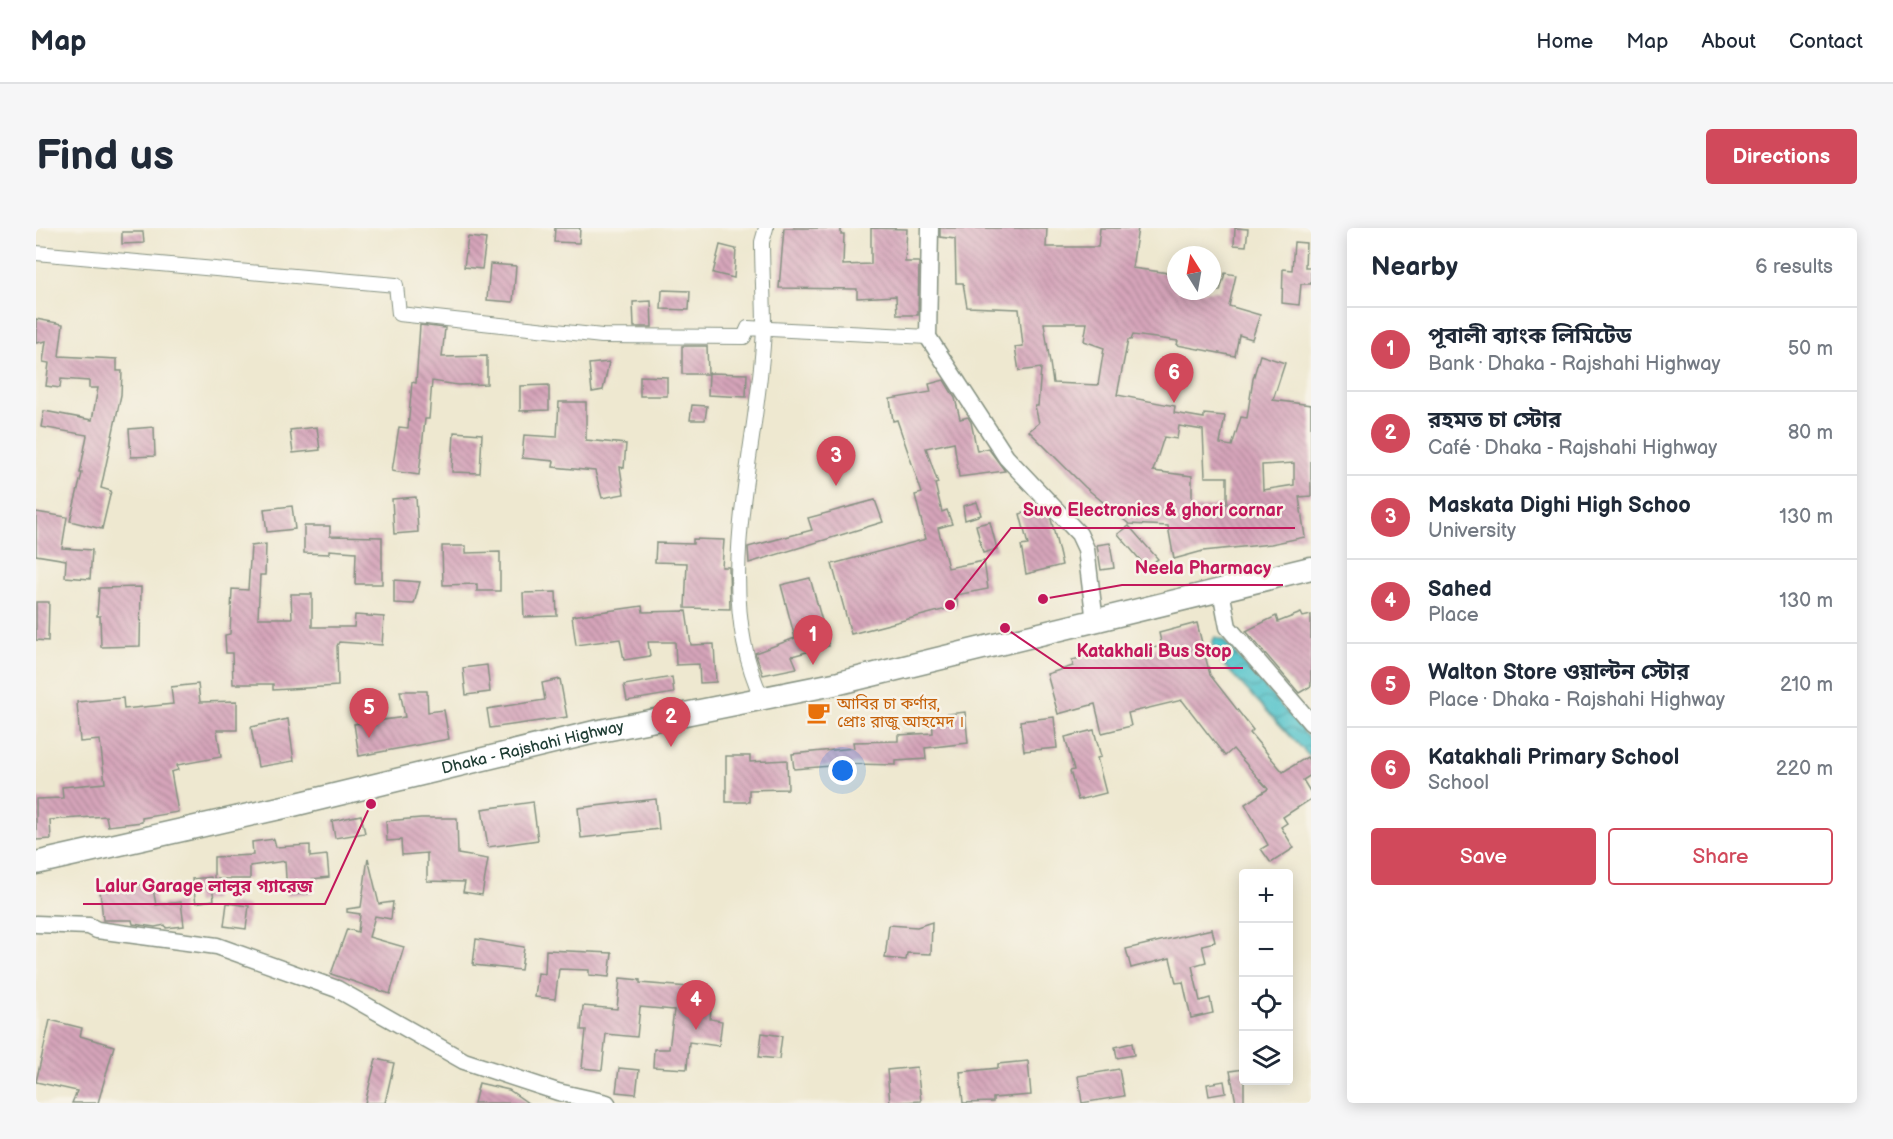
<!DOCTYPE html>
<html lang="en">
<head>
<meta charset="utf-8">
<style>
	:root { --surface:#fff; --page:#f6f6f7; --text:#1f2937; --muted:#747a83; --line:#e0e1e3; --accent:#d1495b }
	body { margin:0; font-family:"Balsamiq Sans","Noto Sans Bengali",sans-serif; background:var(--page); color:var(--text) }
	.controls { position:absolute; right:18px; bottom:18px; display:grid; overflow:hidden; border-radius:6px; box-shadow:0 3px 15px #0003 }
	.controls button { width:54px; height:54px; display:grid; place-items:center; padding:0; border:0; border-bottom:2px solid var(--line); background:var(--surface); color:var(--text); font:30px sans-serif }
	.compass { position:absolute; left:1131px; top:18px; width:54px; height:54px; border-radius:50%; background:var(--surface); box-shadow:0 3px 15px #0003; rotate:349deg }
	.you { position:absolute; left:807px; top:543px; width:21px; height:21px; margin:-15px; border:4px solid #fff; border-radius:50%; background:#1a73e8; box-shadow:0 0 0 9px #1a73e833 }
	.badge { display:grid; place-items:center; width:39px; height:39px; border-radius:50%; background:var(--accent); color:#fff; font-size:20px; font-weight:700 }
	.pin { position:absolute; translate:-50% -50px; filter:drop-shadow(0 2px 3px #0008) }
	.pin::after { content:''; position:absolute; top:32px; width:21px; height:18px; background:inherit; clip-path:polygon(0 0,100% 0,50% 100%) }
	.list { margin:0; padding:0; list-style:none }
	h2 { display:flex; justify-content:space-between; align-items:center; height:78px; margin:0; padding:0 24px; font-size:26px }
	h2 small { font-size:20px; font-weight:400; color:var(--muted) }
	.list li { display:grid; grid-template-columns:39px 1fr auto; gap:18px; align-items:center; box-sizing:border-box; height:84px; padding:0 24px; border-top:2px solid var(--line) }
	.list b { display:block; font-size:22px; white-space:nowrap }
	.list p { margin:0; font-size:20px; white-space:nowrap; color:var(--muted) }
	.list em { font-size:20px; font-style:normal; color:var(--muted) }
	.actions { display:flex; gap:12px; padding:18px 24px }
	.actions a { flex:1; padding:14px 0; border:2px solid var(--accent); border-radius:6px; text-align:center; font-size:21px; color:var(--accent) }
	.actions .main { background:var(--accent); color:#fff }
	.icon { flex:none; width:33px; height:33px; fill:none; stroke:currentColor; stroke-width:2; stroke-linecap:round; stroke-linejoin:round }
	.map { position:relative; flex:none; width:1275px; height:875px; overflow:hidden; border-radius:6px }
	header { display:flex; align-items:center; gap:36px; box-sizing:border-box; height:84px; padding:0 30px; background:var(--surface); border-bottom:2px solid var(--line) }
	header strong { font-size:28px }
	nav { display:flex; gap:33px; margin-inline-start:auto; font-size:21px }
	.intro { display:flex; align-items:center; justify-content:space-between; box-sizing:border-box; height:144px; padding:0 36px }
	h1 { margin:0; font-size:42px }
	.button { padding:15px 27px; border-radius:6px; background:var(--accent); color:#fff; font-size:21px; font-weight:700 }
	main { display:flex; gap:36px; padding:0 36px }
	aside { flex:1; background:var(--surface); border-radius:6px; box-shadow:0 3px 15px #0003 }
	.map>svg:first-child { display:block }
	.water { fill:url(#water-waves); stroke:#3a8080; stroke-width:1.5 }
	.building { fill:url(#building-back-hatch); fill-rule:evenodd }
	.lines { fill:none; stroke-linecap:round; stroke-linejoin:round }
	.minor-casing { stroke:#869282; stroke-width:16 }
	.tertiary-casing { stroke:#869282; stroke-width:19 }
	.trunk-casing { stroke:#869282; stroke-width:25 }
	.minor { stroke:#fff; stroke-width:14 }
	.tertiary { stroke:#fff; stroke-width:16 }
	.trunk { stroke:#fff; stroke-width:22 }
	.labels { text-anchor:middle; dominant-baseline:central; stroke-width:5; stroke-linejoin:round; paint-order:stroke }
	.food-label { font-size:16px; fill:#c56008; stroke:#f7f3e8; text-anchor:start }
	.street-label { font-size:16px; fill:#1f3d34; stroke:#f7f3e8 }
	.leader { fill:none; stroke:#c2185b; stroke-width:2 }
	.callout-dot { fill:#c2185b; stroke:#f7f3e8; stroke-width:2 }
	.callout-label { font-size:18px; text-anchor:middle; font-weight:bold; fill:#c2185b; stroke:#f7f3e8; stroke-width:5; stroke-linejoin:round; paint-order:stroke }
</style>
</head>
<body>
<header>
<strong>Map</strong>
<nav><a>Home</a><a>Map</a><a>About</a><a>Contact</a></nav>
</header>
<div class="intro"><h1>Find us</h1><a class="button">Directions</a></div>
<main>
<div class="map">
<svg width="1275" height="875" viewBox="0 0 1275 875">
	<defs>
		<pattern id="water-waves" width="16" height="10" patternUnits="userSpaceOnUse" patternTransform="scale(1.5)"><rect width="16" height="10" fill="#56c4cb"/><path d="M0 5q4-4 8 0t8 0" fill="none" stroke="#47a0a6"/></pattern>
		<pattern id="building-back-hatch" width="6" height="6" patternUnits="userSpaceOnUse" patternTransform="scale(1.5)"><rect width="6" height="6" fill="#d6a4ba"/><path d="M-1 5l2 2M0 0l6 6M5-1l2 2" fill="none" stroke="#ad8798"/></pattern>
	</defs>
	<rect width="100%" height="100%" fill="#f7f3e8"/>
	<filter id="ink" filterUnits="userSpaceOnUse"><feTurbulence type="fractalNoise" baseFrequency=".0167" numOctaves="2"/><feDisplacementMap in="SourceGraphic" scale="12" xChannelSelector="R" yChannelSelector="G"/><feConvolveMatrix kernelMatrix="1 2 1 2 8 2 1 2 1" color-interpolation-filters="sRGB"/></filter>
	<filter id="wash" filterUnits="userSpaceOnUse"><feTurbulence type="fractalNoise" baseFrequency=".008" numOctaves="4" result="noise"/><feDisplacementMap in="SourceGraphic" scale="24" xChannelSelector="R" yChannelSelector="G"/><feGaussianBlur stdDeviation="1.35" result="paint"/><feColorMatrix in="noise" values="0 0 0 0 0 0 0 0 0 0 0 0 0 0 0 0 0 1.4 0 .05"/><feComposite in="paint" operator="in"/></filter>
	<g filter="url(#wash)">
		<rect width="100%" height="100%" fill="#eee8d0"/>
		<!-- water -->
		<polygon class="water" points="1179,409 1188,413 1275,512 1275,530 1181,430 1176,415"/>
		<g id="blocks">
			<!-- building -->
			<g class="building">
				<polygon points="519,0 544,0 543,15 518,14"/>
				<polygon points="748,0 805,0 805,6 808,6 807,37 835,36 835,0 871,1 869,34 883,34 882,87 861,87 860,68 821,70 821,61 743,60"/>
				<path d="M904,0H1011L1010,19H1062L1064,0H1102L1096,40L1140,46V63H1184L1189,45L1200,47L1193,78L1224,87L1216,111L1203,107L1199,128L1141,117L1142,113L1097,107L1095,112H1092L1081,167L1139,178L1138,185L1168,190V186L1189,188L1184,216L1196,218L1205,189L1211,190L1217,151L1224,127L1249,135L1237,172L1275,177V268L1263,269L1269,309L1235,316L1167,323L1138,331L1132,298L1093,296L1049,259L993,203L1003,195L999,178H1002L1005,140L983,143L979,119L987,118L983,81L931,79L927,55H920L919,11L904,9ZM1008,95H1051L1048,113L1068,120L1062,157L1017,155ZM1143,198L1167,202L1169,249H1191V276L1156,280V248L1117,243L1128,209L1141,211ZM1258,235V257L1227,262L1226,237Z"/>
				<polygon points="1199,0 1212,1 1210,18 1198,17"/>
				<polygon points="86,4 107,4 108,15 86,16"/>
				<polygon points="432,9 450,11 446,41 428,39"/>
				<polygon points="1258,14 1270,15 1269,39 1275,39 1275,56 1265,56 1263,77 1246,75 1247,41 1256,42"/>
				<polygon points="684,17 700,21 698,50 677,45"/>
				<polygon points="454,36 480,38 477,74 451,72"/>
				<polygon points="626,62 654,63 653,82 625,81"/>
				<polygon points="615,73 616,99 598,99 597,74"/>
				<polygon points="0,91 27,96 23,128 81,131 81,143 86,143 85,167 65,260 75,263 66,301 34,293 46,245 44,245 51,207 5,199 8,183 56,192 62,160 53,160 53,153 25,151 24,160 10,158 13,135 7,134 10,113 0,115"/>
				<polygon points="384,97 409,100 406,129 451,128 451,156 422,157 396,153 393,191 389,191 383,247 356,243 363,199 372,200 376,154 380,155"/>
				<polygon points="646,118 671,118 672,146 646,146"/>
				<polygon points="573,134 567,162 556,164 553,136"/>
				<polygon points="673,145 711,146 710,169 672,167"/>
				<polygon points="604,148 631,149 631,168 604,168"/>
				<polygon points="908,152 919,170 924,191 932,189 935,194 941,223 952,220 969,243 923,249 918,214 890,220 902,255 899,256 906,284 911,282 916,296 902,300 912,340 948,333 952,361 920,367 922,378 815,406 796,336 890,311 879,267 886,265 861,192 857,193 854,171 895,164 893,156"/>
				<polygon points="513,157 513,182 484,183 484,158"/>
				<polygon points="523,174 550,174 550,212 590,216 588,240 584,239 588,266 566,270 559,243 517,239 518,233 486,230 488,207 521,209"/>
				<polygon points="656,177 671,178 669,192 654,192"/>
				<polygon points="118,199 119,228 95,229 93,201"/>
				<polygon points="281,199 284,222 257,225 254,202"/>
				<polygon points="418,204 446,206 444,245 416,244"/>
				<polygon points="380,269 382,304 358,306 356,271"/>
				<polygon points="839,272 847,294 713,335 712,319 776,302 772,290"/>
				<polygon points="941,274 945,287 929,292 927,278"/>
				<polygon points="256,278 259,301 231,304 228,281"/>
				<polygon points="1004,280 1015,291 1026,337 990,346 985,318 992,317 984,286"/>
				<polygon points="0,284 31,289 26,320 56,322 54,351 29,349 30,332 0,327"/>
				<polygon points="954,294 961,321 947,325 940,297"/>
				<polygon points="268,298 294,298 294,308 346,309 346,356 319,356 320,324 293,322 293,326 268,325"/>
				<polygon points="1093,298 1122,331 1110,339 1082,306"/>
				<polygon points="657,311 688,312 686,339 693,339 694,381 649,380 651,335 619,334 620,315 657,316"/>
				<polygon points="1074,315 1078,340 1065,342 1061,317"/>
				<polygon points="230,316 229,347 224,347 222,390 256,390 255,366 276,366 276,399 318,399 319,387 348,389 346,417 303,414 301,418 302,458 237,462 237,456 197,456 196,425 190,425 189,407 194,406 196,361 212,362 215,318"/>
				<polygon points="406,318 430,318 430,325 464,324 464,363 441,363 441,356 407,357"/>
				<polygon points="774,350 793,418 756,428 761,440 727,447 719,425 759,410 745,357"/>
				<polygon points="358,352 384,354 378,376 358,375"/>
				<polygon points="105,359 104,418 65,419 64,388 61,388 63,360"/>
				<polygon points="520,364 521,388 488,389 487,365"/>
				<polygon points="0,374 13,374 12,413 0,412"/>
				<polygon points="606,378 607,384 650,383 655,417 678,416 680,454 664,455 663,436 640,437 639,414 612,414 614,428 588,432 584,411 540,417 536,388"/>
				<polygon points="1265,385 1267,389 1275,387 1275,458 1263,465 1210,403 1240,388 1242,394"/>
				<polygon points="1161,395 1174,447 1217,502 1214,505 1247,544 1271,529 1275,536 1275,547 1267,552 1275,565 1275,571 1247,589 1251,595 1245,599 1258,620 1235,635 1225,621 1232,617 1209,576 1232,561 1197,521 1189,528 1146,472 1092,485 1095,498 1066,505 1059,476 1022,486 1011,446 1037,438 1036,432 1093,418 1094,425 1126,418 1123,405"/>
				<polygon points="451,437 454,464 430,467 427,440"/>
				<polygon points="636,449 638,465 591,473 588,457"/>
				<polygon points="524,451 531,489 454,500 451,481 509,472 506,455"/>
				<polygon points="162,456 164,474 201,473 201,502 181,502 185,529 141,537 142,542 135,544 142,584 106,590 106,594 72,598 70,588 14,592 15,611 0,612 0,571 27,570 26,559 69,555 64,512 44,514 41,474 87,470 88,481 137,476 135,459"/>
				<polygon points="364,463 391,463 392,484 408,482 413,511 323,528 318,496 369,489"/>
				<polygon points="929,484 932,515 889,520 890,531 860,533 860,537 819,536 758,541 756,526 818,520 817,514 862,513 862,507 897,505 896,488"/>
				<polygon points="1018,489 1021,520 988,523 984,493"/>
				<polygon points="252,491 258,533 222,539 215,499"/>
				<polygon points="1058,502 1065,529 1061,530 1070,565 1042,572 1034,543 1038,542 1029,509"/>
				<polygon points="690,528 714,528 714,534 751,532 752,561 713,562 713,574 690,574"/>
				<polygon points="620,571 623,601 545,610 542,580"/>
				<polygon points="497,574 502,612 452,619 446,581"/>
				<polygon points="325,587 329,605 299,610 296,593"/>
				<polygon points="385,590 421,590 422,626 452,631 446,667 427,664 429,654 391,653 391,625 366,627 365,612 351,613 350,593"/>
				<polygon points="238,611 240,619 274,617 274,629 291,627 293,649 276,651 276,665 251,667 249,633 214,638 214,651 178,651 178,629 217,627 216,614"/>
				<polygon points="332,630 343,676 357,674 355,691 339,688 333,709 368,719 354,766 295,746 311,701 322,704 324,686 311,684 311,681 325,679"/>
				<polygon points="175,649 178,672 160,675 156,651"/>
				<polygon points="116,655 120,677 145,674 148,698 130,700 129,697 119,699 97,696 96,692 67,692 64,662"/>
				<polygon points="191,675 213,678 210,701 188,698"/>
				<polygon points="896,694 895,726 871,725 870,732 849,730 853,697 881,699"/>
				<polygon points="1176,701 1179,714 1166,717 1170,734 1156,738 1164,773 1174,770 1177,785 1155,790 1147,754 1140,755 1134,730 1095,740 1090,721"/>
				<polygon points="440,711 488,719 485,742 437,737"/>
				<polygon points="510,722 576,725 573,749 553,747 553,742 523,741 519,771 499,769 502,745 509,746"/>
				<polygon points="584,750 604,752 604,755 677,761 674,791 686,793 683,818 653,814 651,841 617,839 618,821 633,821 638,782 604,779 601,809 570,806 566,842 546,840 550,802 545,802 547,778 581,781"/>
				<polygon points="14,792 46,800 44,808 78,818 62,875 36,875 41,863 0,854"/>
				<polygon points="726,805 746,808 743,831 723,829"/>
				<polygon points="1096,815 1098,827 1081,830 1079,819"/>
				<polygon points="340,831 358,835 349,875 329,875"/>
				<polygon points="992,833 995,867 957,870 957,874 927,875 924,844 962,840 962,836"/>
				<polygon points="881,839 885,873 854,875 851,842"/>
				<polygon points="583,840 603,842 600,866 580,864"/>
				<polygon points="1083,841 1088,868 1046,875 1042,848"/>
				<polygon points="1208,841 1208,875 1200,875 1194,843"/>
				<polygon points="1188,853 1190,865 1173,868 1171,856"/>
				<polygon points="443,855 473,862 492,875 438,875"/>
			</g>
		</g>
	</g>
	<g filter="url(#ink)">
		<use href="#blocks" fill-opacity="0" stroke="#869282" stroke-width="1.5"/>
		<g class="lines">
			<defs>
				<g id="minor">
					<polyline points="0,25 360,57 363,86 566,108 708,109 712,100 892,109"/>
					<path d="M726,470C673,360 724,217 728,100C728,72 726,42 726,14L730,0"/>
				</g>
				<g id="tertiary">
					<polyline points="894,0 892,109 970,229 1043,306 1050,321 1059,394"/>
					<polyline points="1185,363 1192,399 1275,495"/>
					<polyline points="0,696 53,698 61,702 181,718 301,761 428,833 522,864 571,875"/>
				</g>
				<g id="trunk">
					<path id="s1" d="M0,635L257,577L559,504L803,455L1275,340"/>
				</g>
			</defs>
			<!-- minor casing -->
			<use href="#minor" class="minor-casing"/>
			<!-- tertiary casing -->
			<use href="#tertiary" class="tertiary-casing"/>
			<!-- trunk casing -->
			<use href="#trunk" class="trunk-casing"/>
			<!-- minor -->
			<use href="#minor" class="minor"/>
			<!-- tertiary -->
			<use href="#tertiary" class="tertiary"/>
			<!-- trunk -->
			<use href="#trunk" class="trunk"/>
		</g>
	</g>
	<!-- icons -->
	<defs>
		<symbol id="cafe-bare" viewBox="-9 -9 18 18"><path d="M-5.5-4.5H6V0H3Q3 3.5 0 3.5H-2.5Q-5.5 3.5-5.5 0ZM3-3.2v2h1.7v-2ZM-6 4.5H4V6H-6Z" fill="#e8710a" stroke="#f7f3e8" stroke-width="2.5" paint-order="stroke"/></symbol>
	</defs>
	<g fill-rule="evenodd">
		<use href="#cafe-bare" x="766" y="468" width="33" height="33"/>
	</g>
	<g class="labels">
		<!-- food labels -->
		<g class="food-label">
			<text x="801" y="476">আবির চা কর্ণার,<tspan x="801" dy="18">প্রোঃ রাজু আহমেদ ।</tspan></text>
		</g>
		<!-- street labels -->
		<g class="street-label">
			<text stroke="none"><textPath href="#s1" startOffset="510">Dhaka - Rajshahi Highway</textPath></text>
		</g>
	</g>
	<!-- callouts -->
	<path class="leader" d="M914 377L975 300H1259M1007 371L1086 357H1247M969 400L1028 440H1207M335 576L289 676H47"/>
	<g class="callout-dot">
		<circle cx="914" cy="377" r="6"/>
		<circle cx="1007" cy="371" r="6"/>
		<circle cx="969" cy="400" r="6"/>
		<circle cx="335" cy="576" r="6"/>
	</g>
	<g class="callout-label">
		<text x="1117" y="288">Suvo Electronics &amp; ghori cornar</text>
		<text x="1167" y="346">Neela Pharmacy</text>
		<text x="1118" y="429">Katakhali Bus Stop</text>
		<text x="168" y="664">Lalur Garage লালুর গ্যারেজ</text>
	</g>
</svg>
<div class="controls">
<button>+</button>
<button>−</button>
<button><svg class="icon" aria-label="locate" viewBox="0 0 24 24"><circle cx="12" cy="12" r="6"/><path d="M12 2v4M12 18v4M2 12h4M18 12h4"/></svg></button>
<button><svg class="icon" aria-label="layers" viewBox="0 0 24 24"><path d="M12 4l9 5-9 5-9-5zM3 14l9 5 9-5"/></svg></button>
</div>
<svg class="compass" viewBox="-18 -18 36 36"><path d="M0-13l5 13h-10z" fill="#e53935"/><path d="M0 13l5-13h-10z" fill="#747a83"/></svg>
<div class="you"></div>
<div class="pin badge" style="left:777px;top:437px">1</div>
<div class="pin badge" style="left:635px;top:519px">2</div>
<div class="pin badge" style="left:800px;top:258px">3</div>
<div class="pin badge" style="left:660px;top:802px">4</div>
<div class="pin badge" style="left:333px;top:510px">5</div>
<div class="pin badge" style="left:1138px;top:175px">6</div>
</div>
<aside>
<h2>Nearby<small>6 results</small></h2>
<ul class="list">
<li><span class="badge">1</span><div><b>পূবালী ব্যাংক লিমিটেড</b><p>Bank · Dhaka - Rajshahi Highway</p></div><em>50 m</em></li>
<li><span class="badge">2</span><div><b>রহমত চা স্টোর</b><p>Café · Dhaka - Rajshahi Highway</p></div><em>80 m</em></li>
<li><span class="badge">3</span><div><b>Maskata Dighi High Schoo</b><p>University</p></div><em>130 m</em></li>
<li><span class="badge">4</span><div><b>Sahed</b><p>Place</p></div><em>130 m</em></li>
<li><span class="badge">5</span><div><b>Walton Store ওয়াল্টন স্টোর</b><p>Place · Dhaka - Rajshahi Highway</p></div><em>210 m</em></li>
<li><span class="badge">6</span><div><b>Katakhali Primary School</b><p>School</p></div><em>220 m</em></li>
</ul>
<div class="actions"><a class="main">Save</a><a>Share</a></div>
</aside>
</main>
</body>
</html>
